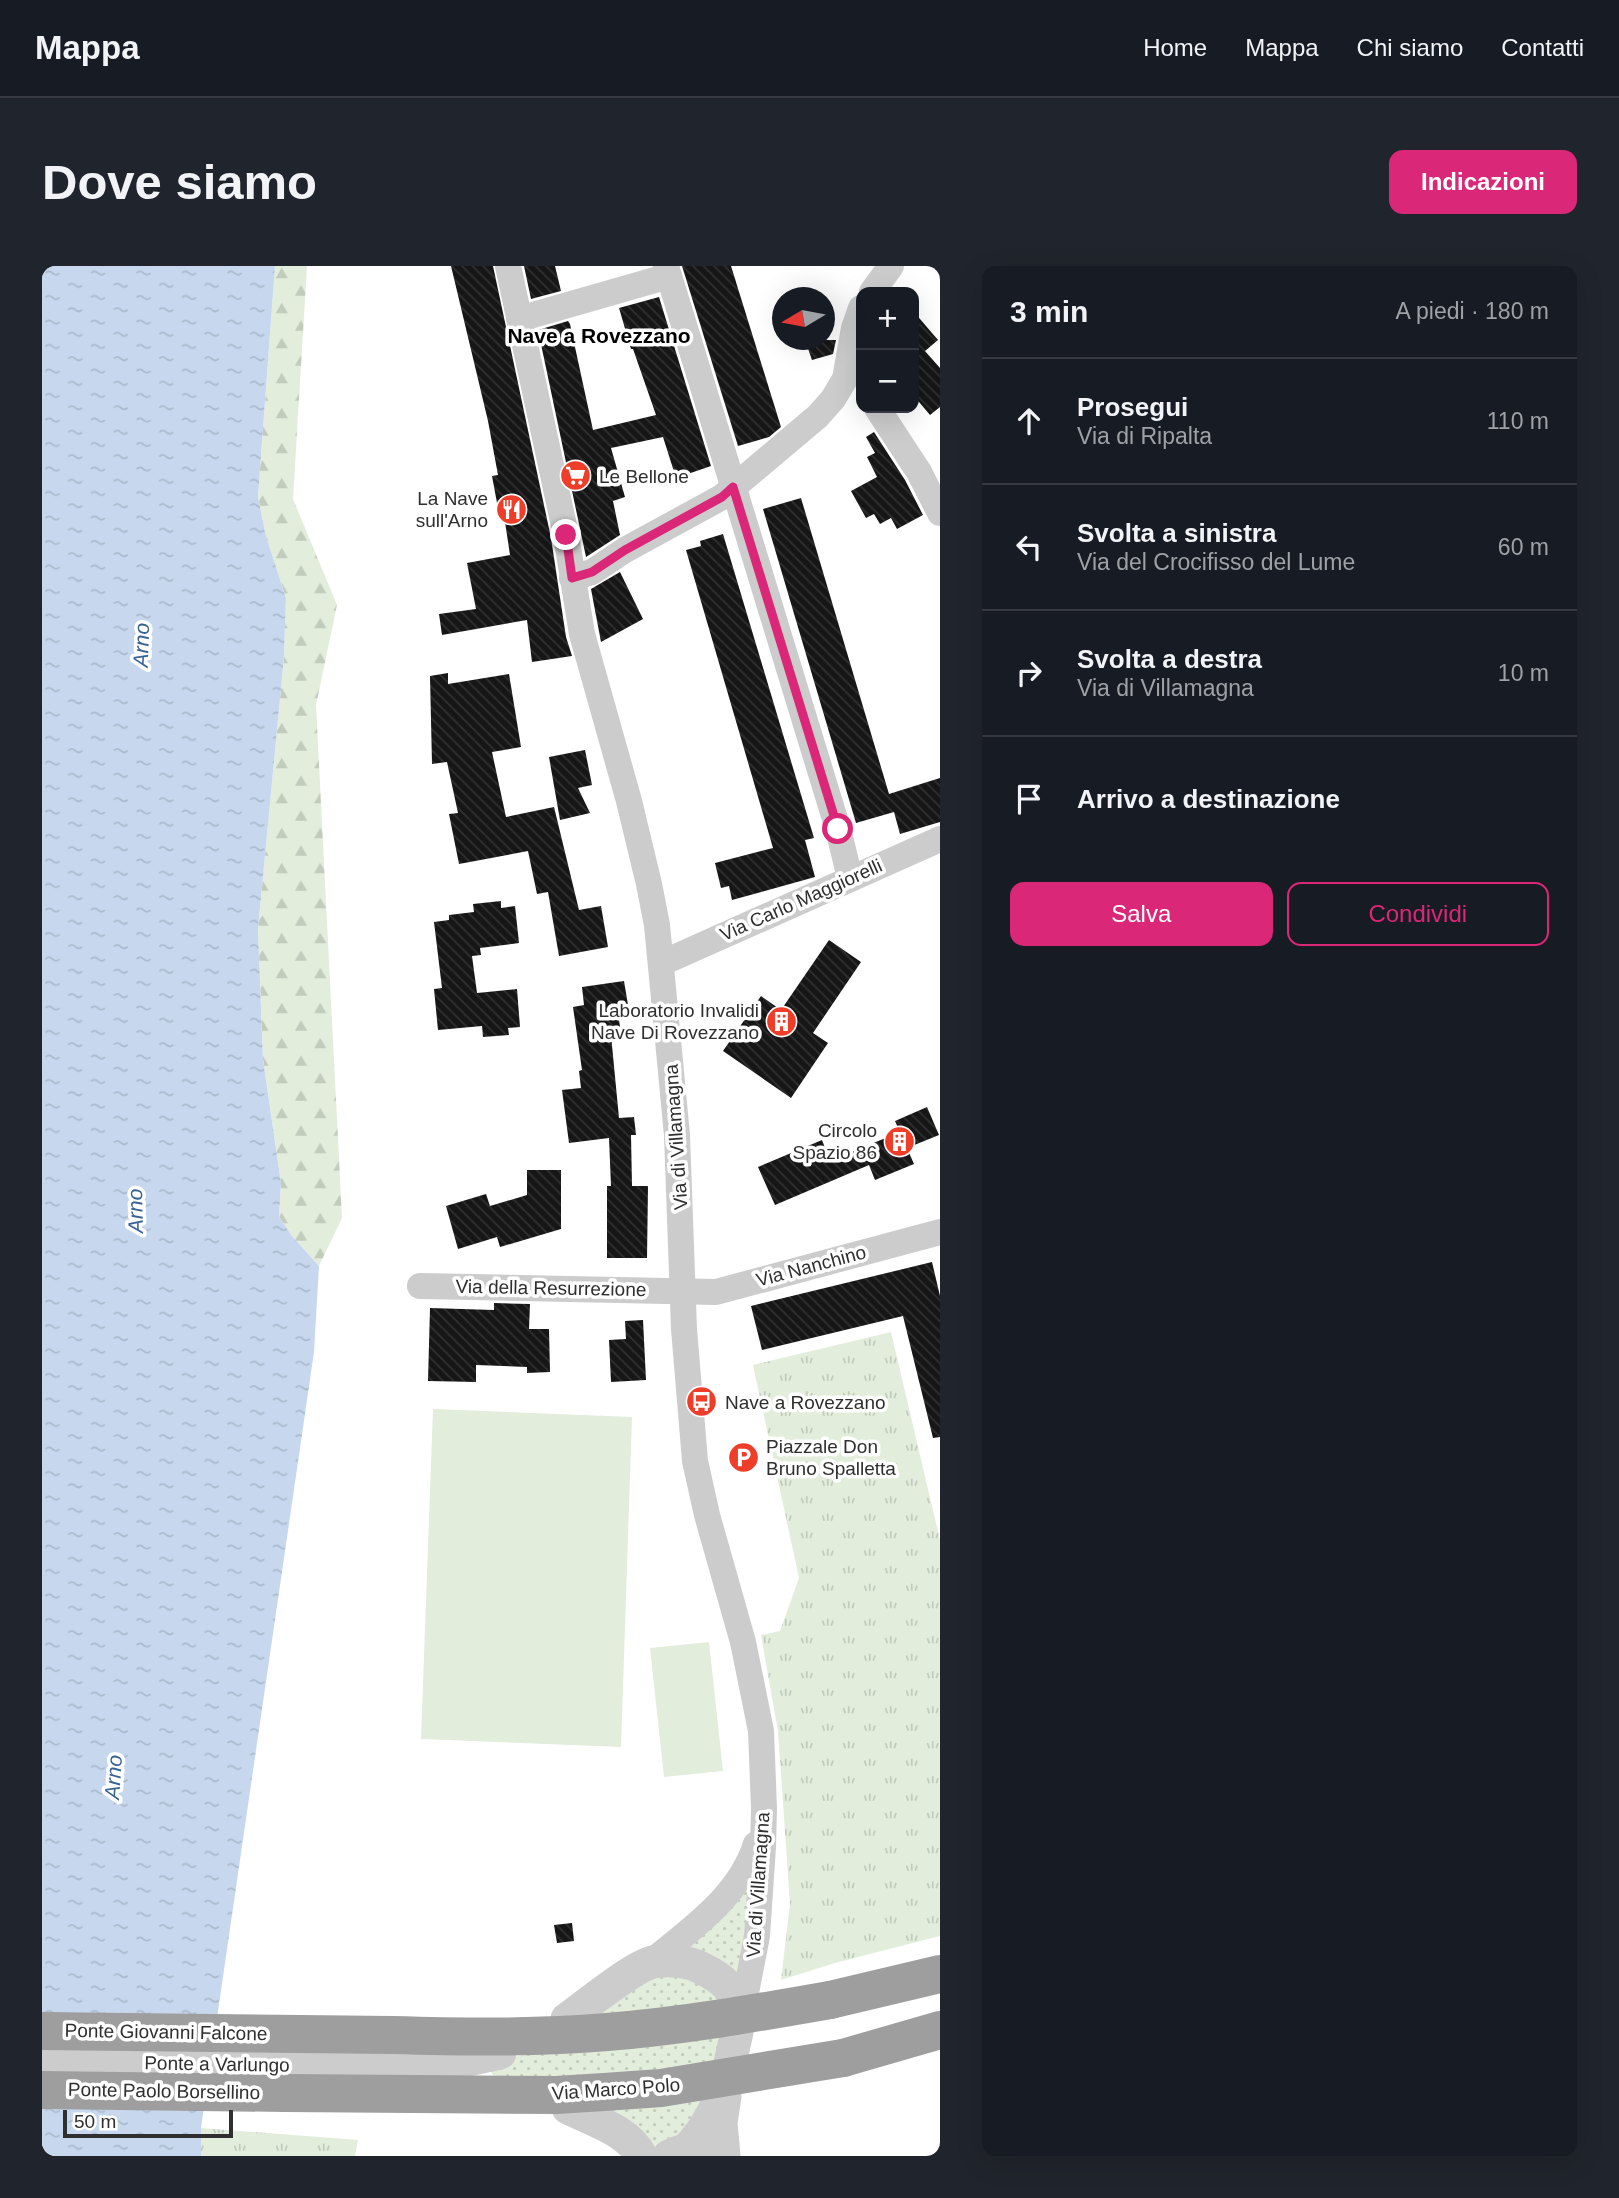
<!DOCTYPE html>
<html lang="it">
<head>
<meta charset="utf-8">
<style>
	:root { --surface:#171b24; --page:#20242c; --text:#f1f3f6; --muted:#9ea1a6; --line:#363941; --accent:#db2777 }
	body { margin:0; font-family:Helvetica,sans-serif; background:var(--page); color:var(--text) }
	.controls { position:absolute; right:21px; top:21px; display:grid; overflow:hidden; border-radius:14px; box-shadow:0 7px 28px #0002 }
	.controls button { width:63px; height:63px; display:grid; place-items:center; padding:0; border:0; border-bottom:2px solid var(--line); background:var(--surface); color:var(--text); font:35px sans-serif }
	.compass { position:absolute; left:730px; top:21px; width:63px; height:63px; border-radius:50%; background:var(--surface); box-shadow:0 7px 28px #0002; rotate:260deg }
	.scale { position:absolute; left:21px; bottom:18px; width:170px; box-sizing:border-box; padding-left:7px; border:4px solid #2f2f2f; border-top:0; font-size:19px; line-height:24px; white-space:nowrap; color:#2f2f2f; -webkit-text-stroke:5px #fff; paint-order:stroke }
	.stop { position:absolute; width:21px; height:21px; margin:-16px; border:5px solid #db2777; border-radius:50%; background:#fff }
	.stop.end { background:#db2777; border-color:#fff; box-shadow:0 2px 7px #0008 }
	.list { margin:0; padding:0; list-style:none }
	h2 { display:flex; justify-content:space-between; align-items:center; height:91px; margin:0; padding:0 28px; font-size:30px }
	h2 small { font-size:23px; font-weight:400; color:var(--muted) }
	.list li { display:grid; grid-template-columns:46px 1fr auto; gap:21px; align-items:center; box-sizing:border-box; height:126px; padding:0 28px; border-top:2px solid var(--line) }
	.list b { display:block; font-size:26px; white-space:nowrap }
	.list p { margin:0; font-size:23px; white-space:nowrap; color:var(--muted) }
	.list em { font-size:23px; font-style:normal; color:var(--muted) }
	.actions { display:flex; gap:14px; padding:21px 28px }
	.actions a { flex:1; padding:16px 0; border:2px solid var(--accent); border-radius:14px; text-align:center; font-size:24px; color:var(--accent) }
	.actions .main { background:var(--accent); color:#fff }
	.icon { flex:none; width:38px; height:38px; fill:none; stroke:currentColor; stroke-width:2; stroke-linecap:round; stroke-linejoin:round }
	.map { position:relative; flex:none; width:898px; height:1890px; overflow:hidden; border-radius:14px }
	header { display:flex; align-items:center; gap:42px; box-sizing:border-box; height:98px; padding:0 35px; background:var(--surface); border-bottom:2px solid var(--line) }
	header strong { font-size:33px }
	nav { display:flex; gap:38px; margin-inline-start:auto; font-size:24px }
	.intro { display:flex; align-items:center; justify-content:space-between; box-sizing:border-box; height:168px; padding:0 42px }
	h1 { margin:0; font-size:49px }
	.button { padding:18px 32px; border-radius:14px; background:var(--accent); color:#fff; font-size:24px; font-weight:700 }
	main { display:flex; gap:42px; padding:0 42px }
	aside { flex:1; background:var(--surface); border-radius:14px; box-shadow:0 7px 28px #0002 }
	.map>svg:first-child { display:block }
	.grass { fill:url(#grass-dots) }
	.forest { fill:url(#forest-firs) }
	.park { fill:url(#park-tufts) }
	.pitch { fill:#e2eddc }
	.water { fill:url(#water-ripples) }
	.building { fill:url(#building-back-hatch) }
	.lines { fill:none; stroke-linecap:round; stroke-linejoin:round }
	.minor { stroke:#ccc; stroke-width:26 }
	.tertiary { stroke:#ccc; stroke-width:33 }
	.trunk { stroke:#9e9e9e; stroke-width:38 }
	.trunk-bridge { stroke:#9e9e9e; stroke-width:38 }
	.route { stroke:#db2777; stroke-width:9 }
	.labels { text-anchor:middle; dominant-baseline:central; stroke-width:7; stroke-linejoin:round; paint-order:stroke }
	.poi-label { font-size:19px; fill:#2f2f2f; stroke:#fff; text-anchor:start }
	.street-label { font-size:19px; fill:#2f2f2f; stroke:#fff }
	.neighbourhood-label { font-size:21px; font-weight:bold; fill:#000; stroke:#fff }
	.water-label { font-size:21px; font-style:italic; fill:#386196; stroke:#fff }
</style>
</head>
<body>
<header>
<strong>Mappa</strong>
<nav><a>Home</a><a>Mappa</a><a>Chi siamo</a><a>Contatti</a></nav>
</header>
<div class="intro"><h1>Dove siamo</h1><a class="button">Indicazioni</a></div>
<main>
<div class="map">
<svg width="898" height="1890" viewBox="0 0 898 1890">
	<defs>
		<pattern id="grass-dots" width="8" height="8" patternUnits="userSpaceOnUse" patternTransform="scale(1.75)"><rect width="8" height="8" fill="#e2eddc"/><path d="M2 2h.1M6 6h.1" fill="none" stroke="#c2ccbd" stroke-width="1.8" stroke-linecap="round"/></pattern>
		<pattern id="forest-firs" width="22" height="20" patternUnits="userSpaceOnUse" patternTransform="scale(1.75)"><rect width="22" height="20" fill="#e2eddc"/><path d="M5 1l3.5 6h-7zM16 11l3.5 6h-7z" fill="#c2ccbd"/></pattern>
		<pattern id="park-tufts" width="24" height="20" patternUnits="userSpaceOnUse" patternTransform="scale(1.75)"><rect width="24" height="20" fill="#e2eddc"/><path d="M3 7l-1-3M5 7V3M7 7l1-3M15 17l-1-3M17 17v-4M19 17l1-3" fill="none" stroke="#c2ccbd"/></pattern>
		<pattern id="water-ripples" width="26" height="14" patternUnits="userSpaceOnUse" patternTransform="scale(1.75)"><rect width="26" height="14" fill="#c7d8ee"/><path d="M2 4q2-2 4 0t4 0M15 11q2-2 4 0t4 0" fill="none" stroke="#abbacc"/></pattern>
		<pattern id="building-back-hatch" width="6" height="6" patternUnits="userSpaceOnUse" patternTransform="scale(1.75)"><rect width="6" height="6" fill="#161616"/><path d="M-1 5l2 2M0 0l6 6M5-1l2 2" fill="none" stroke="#303030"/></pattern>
	</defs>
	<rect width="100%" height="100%" fill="#fff"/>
	<!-- grass -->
	<g class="grass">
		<polygon points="707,1612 700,1725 629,1687"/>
		<polygon points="658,1708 688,1745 657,1856 609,1888 564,1852 450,1808 448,1804 457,1795 480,1789 595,1713"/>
	</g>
	<!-- forest -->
	<polygon class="forest" points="233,0 265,0 251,233 295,339 274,439 300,952 277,1000 250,970 237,951 239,917 221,793 216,663 242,391 244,332 224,270 216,231"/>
	<!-- park -->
	<g class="park">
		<polygon points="849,1066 898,1274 898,1670 793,1697 739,1714 748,1638 736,1465 719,1369 738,1365 757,1312 711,1099"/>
		<polygon points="159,1862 316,1874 313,1890 159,1890"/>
	</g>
	<!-- pitch -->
	<g class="pitch">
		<polygon points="391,1143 590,1151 579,1481 379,1473"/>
		<polygon points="667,1376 681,1505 622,1511 608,1382"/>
	</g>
	<!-- water -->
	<polygon class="water" points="0,0 233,0 216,231 224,270 244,332 242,391 216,663 221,793 239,917 237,951 250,970 277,1000 272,1086 159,1862 159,1890 0,1890"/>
	<!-- building -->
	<g class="building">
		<polygon points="409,0 451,0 509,272 524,371 530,390 490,396 485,354 400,369 397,348 434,343 425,297 468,289 460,236 455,237 450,210 456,209 446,155"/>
		<polygon points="482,0 513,0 519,25 489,33"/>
		<polygon points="640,0 689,0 739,161 727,171 696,180"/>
		<polygon points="617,31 669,200 634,212 621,171 569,182 583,231 571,235 578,269 544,291 496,64 526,55 528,58 551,164 614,149 591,83 589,83 577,42"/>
		<polygon points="872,46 896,74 883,85 898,102 898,141 888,149 872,130"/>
		<polygon points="763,74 794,74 791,88 770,94"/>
		<polygon points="832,166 863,214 881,249 855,263 849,252 838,258 832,248 824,252 809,225 835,211 825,191 833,187 824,171"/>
		<polygon points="759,232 847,528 898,512 898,556 858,568 852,546 814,557 721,243"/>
		<polygon points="681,268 772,572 763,574 773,611 690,634 687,620 679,622 673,597 731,582 644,284 659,280 658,275"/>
		<polygon points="578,306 601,353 559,376 549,323"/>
		<polygon points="406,407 406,418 467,408 479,481 450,486 464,551 512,541 537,644 559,640 566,681 517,690 506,626 495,628 486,585 417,598 407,548 416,547 405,496 390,498 388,410"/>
		<polygon points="543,484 550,519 536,522 548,547 518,554 507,491"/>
		<polygon points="459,635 459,642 473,640 477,677 438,682 439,689 430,690 435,727 475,723 478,761 466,762 467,769 441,771 440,760 396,764 392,723 400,722 392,656 407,654 407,649 432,646 431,638"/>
		<polygon points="787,674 819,696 771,767 786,777 749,832 681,785 719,730 739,744"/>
		<polygon points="582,715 586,739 575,741 579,767 569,769 577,852 592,851 594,869 589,869 590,920 606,920 605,992 565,992 565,920 569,920 567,872 527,877 520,824 539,822 537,805 540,804 531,741 542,739 540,721"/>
		<polygon points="885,841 897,869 865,882 872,898 833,914 827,899 733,939 716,901 780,874 788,895 858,866 853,855"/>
		<polygon points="485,904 519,904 519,963 458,981 455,971 416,983 404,940 444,928 448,940 485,929"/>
		<polygon points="890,996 898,1030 898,1171 891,1172 861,1050 720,1084 709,1040"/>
		<polygon points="452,1037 488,1038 487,1063 507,1063 508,1106 485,1107 485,1101 434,1099 434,1116 386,1115 388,1042 452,1044"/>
		<polygon points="601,1054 604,1114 569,1116 567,1074 584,1073 583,1055"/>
		<polygon points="530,1657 532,1675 515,1677 512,1659"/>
	</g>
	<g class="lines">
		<!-- minor -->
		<g class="minor">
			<polyline points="466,0 524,269 540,368 587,535 607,618 615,659 635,869 642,1063 653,1195 665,1249 701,1376 719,1465 722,1542 721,1581 715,1670 702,1737"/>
			<polyline points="624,0 796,563 808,612"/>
			<polyline points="830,26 849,0"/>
			<polyline points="477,53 627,10"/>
			<polyline points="835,142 877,206 898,247"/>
			<polyline points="530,312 550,306 583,284 680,231 776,150 791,133 803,113 812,62 819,42"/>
			<polyline points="620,697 898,573"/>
			<polyline points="378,1020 674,1026 898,966"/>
			<path d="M609,1696C650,1662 697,1631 714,1578"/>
			<path d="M638,1885C656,1868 665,1852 675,1830"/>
		</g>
		<!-- tertiary -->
		<g class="tertiary">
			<path d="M525,1753C543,1740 592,1700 611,1696C628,1693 648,1695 663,1704C679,1712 690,1721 695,1738"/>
			<polyline points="0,1796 350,1800 421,1795 458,1787"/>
			<polyline points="688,1797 695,1766"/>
			<path d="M526,1842C550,1854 587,1865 599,1890"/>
			<path d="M627,1890C642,1882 656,1882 671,1890"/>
			<polyline points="682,1890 679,1857 683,1830"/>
		</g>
		<!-- trunk -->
		<g class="trunk">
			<polyline points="788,1734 898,1708"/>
			<polyline points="0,1765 350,1769"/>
			<polyline points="801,1792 898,1764"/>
			<polyline points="0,1824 243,1827"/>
		</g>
		<!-- trunk-bridge -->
		<g class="trunk-bridge">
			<path d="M350,1769C422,1771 493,1772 565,1766C640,1760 714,1747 788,1734"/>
			<polyline points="243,1827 514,1829 562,1826 619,1822 801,1792"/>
		</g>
	</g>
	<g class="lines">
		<!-- route -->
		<polyline class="route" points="524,269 530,312 550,306 583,284 680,231 691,221 796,563"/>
	</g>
	<!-- icons -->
	<defs>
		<symbol id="supermarket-disc" viewBox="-11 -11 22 22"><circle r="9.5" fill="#ee3d29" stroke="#fff"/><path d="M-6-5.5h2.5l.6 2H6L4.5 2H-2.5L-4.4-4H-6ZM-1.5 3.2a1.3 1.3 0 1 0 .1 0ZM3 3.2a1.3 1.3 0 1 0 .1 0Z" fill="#fff"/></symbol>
		<symbol id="restaurant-disc" viewBox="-11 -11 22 22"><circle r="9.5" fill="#ee3d29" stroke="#fff"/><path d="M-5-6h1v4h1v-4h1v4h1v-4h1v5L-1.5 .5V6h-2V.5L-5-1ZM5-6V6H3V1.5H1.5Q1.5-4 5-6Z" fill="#fff"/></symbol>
		<symbol id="building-disc" viewBox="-11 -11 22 22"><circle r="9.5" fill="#ee3d29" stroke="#fff"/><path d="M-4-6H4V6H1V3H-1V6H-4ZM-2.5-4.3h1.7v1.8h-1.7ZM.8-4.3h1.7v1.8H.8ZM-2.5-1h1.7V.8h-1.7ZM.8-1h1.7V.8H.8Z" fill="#fff"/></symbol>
		<symbol id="bus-disc" viewBox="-11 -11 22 22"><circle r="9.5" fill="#ee3d29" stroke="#fff"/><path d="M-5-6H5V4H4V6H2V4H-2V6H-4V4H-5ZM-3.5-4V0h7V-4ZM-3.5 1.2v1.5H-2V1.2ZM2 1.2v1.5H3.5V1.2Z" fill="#fff"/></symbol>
		<symbol id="parking-disc" viewBox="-11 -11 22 22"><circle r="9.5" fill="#ee3d29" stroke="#fff"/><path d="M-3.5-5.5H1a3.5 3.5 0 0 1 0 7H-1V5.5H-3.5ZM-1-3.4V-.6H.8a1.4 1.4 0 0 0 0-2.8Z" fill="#fff"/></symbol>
	</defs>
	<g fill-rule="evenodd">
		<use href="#supermarket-disc" x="516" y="192" width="35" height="35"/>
		<use href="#restaurant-disc" x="452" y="226" width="35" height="35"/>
		<use href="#building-disc" x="722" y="738" width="35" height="35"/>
		<use href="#building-disc" x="840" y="858" width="35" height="35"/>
		<use href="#bus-disc" x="642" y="1118" width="35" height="35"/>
		<use href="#parking-disc" x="684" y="1174" width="35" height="35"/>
	</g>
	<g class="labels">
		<!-- poi labels -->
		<g class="poi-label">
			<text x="557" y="210">Le Bellone</text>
			<text x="446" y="232" text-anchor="end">La Nave<tspan x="446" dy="22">sull'Arno</tspan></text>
			<text x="717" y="744" text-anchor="end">Laboratorio Invalidi<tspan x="717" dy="22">Nave Di Rovezzano</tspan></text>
			<text x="835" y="864" text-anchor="end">Circolo<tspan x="835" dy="22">Spazio 86</tspan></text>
			<text x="683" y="1136">Nave a Rovezzano</text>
			<text x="724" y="1180">Piazzale Don<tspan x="724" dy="22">Bruno Spalletta</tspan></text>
		</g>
		<!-- street labels -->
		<g class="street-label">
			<text transform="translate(759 634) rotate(-24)">Via Carlo Maggiorelli</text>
			<text transform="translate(634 871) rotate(-94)">Via di Villamagna</text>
			<text transform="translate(769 1000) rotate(-15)">Via Nanchino</text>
			<text transform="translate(509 1022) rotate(1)">Via della Resurrezione</text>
			<text transform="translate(716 1619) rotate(-86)">Via di Villamagna</text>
			<text transform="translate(124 1766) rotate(1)">Ponte Giovanni Falcone</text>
			<text transform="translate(175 1798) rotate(1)">Ponte a Varlungo</text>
			<text transform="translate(574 1823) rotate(-4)">Via Marco Polo</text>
			<text transform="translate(122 1825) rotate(1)">Ponte Paolo Borsellino</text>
		</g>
		<!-- neighbourhood labels -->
		<g class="neighbourhood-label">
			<text x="557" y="69">Nave a Rovezzano</text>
		</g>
		<!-- water labels -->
		<g class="water-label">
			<text transform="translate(99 379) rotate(-88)">Arno</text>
			<text transform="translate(93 945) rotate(-91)">Arno</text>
			<text transform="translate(71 1511) rotate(-86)">Arno</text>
		</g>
	</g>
</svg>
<div class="controls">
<button>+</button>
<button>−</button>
</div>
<svg class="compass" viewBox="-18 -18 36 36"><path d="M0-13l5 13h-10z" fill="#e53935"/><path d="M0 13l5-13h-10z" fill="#9ea1a6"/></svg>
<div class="scale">50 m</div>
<div class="stop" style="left:796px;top:563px"></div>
<div class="stop end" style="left:524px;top:269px"></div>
</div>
<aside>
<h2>3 min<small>A piedi · 180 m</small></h2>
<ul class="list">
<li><svg class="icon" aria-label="ahead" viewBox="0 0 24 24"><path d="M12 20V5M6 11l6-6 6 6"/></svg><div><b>Prosegui</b><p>Via di Ripalta</p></div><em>110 m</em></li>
<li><svg class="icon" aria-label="left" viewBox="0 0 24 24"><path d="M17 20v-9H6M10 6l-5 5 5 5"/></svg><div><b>Svolta a sinistra</b><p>Via del Crocifisso del Lume</p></div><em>60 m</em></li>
<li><svg class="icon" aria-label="right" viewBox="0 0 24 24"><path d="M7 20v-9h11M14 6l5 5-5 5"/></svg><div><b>Svolta a destra</b><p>Via di Villamagna</p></div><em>10 m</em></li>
<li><svg class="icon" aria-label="arrive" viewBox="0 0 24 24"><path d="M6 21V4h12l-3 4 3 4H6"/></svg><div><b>Arrivo a destinazione</b></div></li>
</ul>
<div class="actions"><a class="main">Salva</a><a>Condividi</a></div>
</aside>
</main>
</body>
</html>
